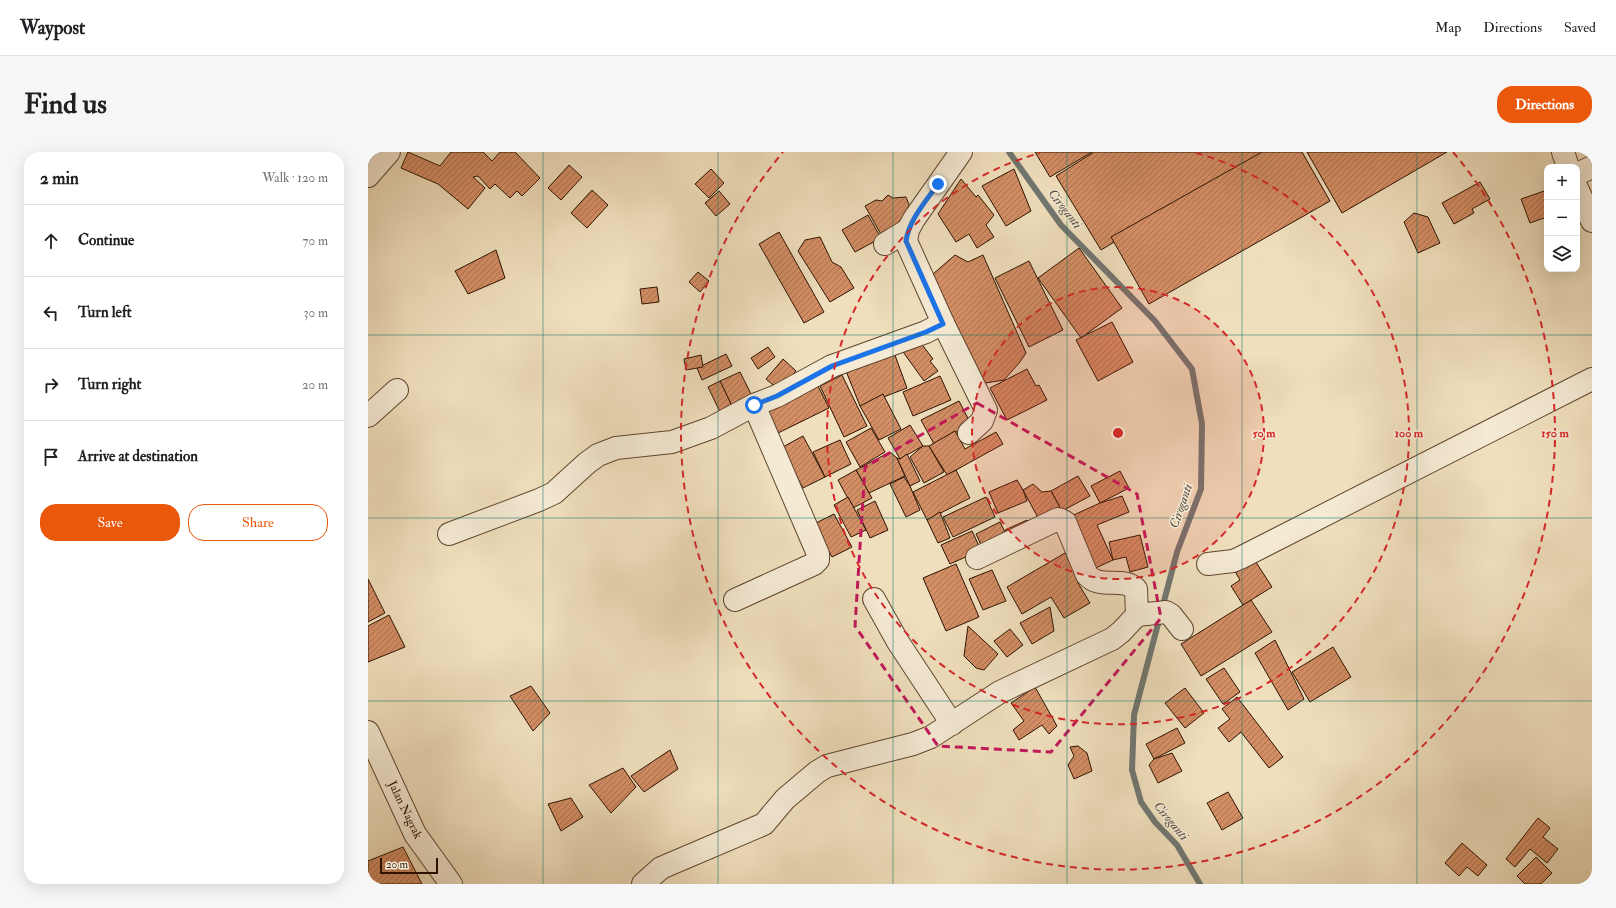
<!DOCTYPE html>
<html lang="en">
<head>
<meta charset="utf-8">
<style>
	:root { --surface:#fff; --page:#f6f6f6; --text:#202124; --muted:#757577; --line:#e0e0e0; --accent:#ea580c }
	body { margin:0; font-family:"IM FELL Double Pica",serif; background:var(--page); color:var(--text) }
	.controls { position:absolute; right:12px; top:12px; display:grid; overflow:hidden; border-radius:8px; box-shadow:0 4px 16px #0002 }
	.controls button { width:36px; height:36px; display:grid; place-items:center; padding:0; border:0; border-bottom:1px solid var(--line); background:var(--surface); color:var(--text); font:20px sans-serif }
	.scale { position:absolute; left:12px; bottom:10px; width:58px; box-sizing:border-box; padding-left:4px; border:2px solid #2d1300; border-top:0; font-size:11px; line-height:14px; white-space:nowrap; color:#2d1300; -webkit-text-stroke:3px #f5ead4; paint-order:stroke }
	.stop { position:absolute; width:12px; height:12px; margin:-9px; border:3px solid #1a73e8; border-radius:50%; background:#fff }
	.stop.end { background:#1a73e8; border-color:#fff; box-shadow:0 1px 4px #0008 }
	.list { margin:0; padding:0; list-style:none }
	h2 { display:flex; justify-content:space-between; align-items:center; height:52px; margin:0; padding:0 16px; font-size:17px }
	h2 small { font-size:13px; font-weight:400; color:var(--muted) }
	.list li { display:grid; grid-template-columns:26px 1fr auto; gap:12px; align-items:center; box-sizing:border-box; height:72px; padding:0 16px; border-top:1px solid var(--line) }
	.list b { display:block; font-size:15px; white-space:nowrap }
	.list em { font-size:13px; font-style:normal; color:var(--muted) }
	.actions { display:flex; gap:8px; padding:12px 16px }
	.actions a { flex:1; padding:9px 0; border:1px solid var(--accent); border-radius:16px; text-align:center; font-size:14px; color:var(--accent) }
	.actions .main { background:var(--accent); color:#fff }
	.icon { flex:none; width:22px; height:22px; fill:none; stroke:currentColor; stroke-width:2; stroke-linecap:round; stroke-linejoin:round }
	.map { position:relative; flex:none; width:1224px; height:732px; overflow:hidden; border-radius:16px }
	header { display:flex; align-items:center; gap:24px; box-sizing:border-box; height:56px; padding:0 20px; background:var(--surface); border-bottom:1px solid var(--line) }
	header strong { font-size:19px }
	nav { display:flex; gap:22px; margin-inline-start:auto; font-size:14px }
	.intro { display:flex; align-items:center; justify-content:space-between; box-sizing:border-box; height:96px; padding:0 24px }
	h1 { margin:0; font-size:28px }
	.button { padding:10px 18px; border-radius:16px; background:var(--accent); color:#fff; font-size:14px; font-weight:700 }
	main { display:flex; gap:24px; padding:0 24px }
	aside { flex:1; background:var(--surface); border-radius:16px; box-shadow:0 4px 16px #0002 }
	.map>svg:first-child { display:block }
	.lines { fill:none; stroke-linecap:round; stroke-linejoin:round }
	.stream { stroke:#717771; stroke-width:6 }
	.building { fill:url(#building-hatch); stroke:#2d1300 }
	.minor-casing { stroke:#5e462f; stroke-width:24 }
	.minor { stroke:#f5ead4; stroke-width:22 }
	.route { stroke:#1a73e8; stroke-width:5 }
	.marked { fill:none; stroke:#c2185b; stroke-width:3; stroke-dasharray:8 5; stroke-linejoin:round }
	.grid { fill:none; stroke:#0f766e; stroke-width:1; stroke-opacity:0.55 }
	.ring { fill:none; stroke:#d62828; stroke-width:2; stroke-dasharray:7 5 }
	.labels { text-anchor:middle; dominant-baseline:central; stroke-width:3; stroke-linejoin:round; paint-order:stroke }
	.street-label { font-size:12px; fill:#2d1300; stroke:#f5ead4 }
	.water-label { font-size:13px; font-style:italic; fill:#554d42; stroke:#f5ead4 }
	.centre { fill:#d62828; stroke:#f5ead4; stroke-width:2 }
	.ring-label { font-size:12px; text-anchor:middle; font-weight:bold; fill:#d62828; stroke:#f5ead4; stroke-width:3; stroke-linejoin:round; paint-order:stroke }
</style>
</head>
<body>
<header>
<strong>Waypost</strong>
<nav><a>Map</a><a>Directions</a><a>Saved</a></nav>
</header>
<div class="intro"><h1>Find us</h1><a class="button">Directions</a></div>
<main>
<aside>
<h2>2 min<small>Walk · 120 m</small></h2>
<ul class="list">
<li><svg class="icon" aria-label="ahead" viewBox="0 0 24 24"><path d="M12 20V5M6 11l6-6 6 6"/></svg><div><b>Continue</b></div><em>70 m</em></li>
<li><svg class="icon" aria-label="left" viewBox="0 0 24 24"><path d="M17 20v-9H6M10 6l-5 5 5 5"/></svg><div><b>Turn left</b></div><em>30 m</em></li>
<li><svg class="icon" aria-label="right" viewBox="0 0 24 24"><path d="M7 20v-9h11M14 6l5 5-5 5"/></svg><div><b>Turn right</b></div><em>20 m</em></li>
<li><svg class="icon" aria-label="arrive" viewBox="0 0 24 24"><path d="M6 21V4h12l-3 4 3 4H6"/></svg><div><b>Arrive at destination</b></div></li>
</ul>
<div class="actions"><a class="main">Save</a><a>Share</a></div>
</aside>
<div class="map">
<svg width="1224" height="732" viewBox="0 0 1224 732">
	<defs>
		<pattern id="building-hatch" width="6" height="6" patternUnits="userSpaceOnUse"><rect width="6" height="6" fill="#d48e65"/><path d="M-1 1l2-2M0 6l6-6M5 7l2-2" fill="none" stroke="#ac7351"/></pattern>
	</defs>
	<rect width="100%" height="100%" fill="#f0dfbd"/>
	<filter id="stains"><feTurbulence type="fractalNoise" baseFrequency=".005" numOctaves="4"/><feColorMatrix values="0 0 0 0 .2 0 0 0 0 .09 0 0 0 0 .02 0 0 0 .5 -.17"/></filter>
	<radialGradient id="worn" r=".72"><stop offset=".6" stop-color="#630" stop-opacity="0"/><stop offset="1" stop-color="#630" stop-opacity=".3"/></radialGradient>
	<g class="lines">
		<!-- stream -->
		<polyline class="stream" points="641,0 693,73 787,169 824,217 834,272 833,337 809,400 766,563 764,618 773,650 787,670 809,693 832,732"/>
	</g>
	<!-- building -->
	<g class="building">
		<polygon points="40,0 72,14 83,0 115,0 124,9 132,0 147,0 172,26 154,44 149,39 142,46 127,32 122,37 110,24 105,25 117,36 100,57 70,32 33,16"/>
		<polygon points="667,0 724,0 682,25"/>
		<polygon points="726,0 896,0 733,98 688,24"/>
		<polygon points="894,0 934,0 962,49 781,152 743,85"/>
		<polygon points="939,0 1079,0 974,61"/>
		<polygon points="201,13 214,25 193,48 180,36"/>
		<polygon points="343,17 356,31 341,46 327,32"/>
		<polygon points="646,17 663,59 638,74 614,34"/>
		<polygon points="593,27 608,45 610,43 626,63 618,73 626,85 609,96 601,82 588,90 570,62"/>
		<polygon points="1112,30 1122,47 1104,57 1106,61 1086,72 1074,51"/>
		<polygon points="224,38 240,53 219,76 203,61"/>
		<polygon points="1179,38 1179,65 1162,71 1153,47"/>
		<polygon points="351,39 362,52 348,64 337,51"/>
		<polygon points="520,43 525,46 538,45 542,55 542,70 515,86 497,54 508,48 514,49"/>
		<polygon points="1046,61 1060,65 1072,91 1050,101 1036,70"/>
		<polygon points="500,63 513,86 487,100 474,78"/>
		<polygon points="411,80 456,160 436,171 391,92"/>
		<polygon points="452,85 464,110 473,115 486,136 462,150 430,99 437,88"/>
		<polygon points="711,96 754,156 713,186 670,126"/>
		<polygon points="128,98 137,126 100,142 87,119"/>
		<polygon points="587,103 600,110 615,103 658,201 652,210 636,228 611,232 565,122"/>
		<polygon points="661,109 695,178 661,195 627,126"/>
		<polygon points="330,120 341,129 332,140 321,130"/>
		<polygon points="289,135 291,150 274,152 272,137"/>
		<polygon points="744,170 765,210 730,229 708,188"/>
		<polygon points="549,186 565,207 562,209 570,219 556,229 533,197"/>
		<polygon points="400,195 407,205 390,217 383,206"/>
		<polygon points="524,195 539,236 492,254 478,219"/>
		<polygon points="358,202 364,214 334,228 329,216"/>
		<polygon points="333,203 335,215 318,218 316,207"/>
		<polygon points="415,207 428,219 411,238 398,227"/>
		<polygon points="659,217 668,234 671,233 679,248 639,268 622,236"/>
		<polygon points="372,220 385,246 364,254 352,229"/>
		<polygon points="474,223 499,274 476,285 452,234"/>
		<polygon points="572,224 583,248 545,264 535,240"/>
		<polygon points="446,226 461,256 408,282 393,252"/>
		<polygon points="352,229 364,254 352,260 340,235"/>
		<polygon points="515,242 533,277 511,288 492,254"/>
		<polygon points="591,249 603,272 566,292 553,268"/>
		<polygon points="542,273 555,294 532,307 520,286"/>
		<polygon points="503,276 517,300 492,315 478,290"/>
		<polygon points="587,279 597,297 628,280 635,292 579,323 561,294"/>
		<polygon points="435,284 457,325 435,336 413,296"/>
		<polygon points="472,288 483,312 457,325 445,300"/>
		<polygon points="555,294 561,294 576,320 556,331 542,305"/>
		<polygon points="522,300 529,306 537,324 501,341 488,318"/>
		<polygon points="539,302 552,329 542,334 529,306 532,307"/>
		<polygon points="488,318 504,346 485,356 470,328"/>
		<polygon points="588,318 602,346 559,368 545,340"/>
		<polygon points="752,319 761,336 732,351 723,334"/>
		<polygon points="710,324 722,344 694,359 683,339"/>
		<polygon points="536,325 542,334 552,358 538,365 522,332"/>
		<polygon points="649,328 655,338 659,349 630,361 621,340"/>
		<polygon points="665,332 674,340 683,339 695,361 674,373 655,338"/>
		<polygon points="754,344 761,360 729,373 745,408 721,419 699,366 732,351"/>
		<polygon points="480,345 498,378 483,385 466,353"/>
		<polygon points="618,345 627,365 585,385 575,365"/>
		<polygon points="507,349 520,378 502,386 489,358"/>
		<polygon points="572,360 582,386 570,391 559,368"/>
		<polygon points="466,362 484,395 464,405 446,372"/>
		<polygon points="659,368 663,377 641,388 637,378"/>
		<polygon points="632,370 641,388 616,399 608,382"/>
		<polygon points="604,379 613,398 582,412 573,393"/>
		<polygon points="772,383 780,415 762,420 758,405 745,408 741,390"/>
		<polygon points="697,401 707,418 710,431 722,451 696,466 683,445 654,462 639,435"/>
		<polygon points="884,404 904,435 875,453 863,434 872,428 865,416"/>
		<polygon points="588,412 611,465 578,479 555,426"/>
		<polygon points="624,418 638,449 615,458 601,427"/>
		<polygon points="0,427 17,461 0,470"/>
		<polygon points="883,448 904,480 833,524 813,492"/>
		<polygon points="682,455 686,479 664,492 652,471"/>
		<polygon points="21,463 37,495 0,510 0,474"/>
		<polygon points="600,474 630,502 616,518 608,516 596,504"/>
		<polygon points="642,477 655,493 639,505 626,489"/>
		<polygon points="907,488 936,547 920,558 887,501"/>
		<polygon points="965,495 983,525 942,550 924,520"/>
		<polygon points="856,516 872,540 855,552 838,527"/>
		<polygon points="163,534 182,561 165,579 142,544"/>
		<polygon points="667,535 689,574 681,582 674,573 651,588 645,578 656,569 643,551"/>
		<polygon points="817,536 836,561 817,576 797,551"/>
		<polygon points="869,545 915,605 901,616 873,580 861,590 850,576 862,567 854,557"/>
		<polygon points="809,576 817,591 786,607 778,592"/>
		<polygon points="710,594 719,601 724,619 706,627 700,613 706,604 702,595"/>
		<polygon points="302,598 310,617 276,640 263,624"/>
		<polygon points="804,601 814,619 790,631 781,613 786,607"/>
		<polygon points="255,616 268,635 243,661 221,633"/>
		<polygon points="860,640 875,666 854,678 839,651"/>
		<polygon points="203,646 215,665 193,679 180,652"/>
		<polygon points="1170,666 1182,676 1175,685 1190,697 1179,711 1162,697 1147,715 1138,707"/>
		<polygon points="1094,691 1119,713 1110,724 1099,715 1091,724 1077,711"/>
		<polygon points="35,695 54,732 0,732 0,709"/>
		<polygon points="1168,705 1184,721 1173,732 1157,732 1149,724"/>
	</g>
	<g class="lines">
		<defs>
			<g id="minor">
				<polyline points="1195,0 1200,15"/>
				<polyline points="1209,22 1224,15"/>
				<polyline points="0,24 21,0"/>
				<polyline points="1209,36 1224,69"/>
				<polyline points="517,92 540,78"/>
				<polyline points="575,171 618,258 614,269 601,281"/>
				<polyline points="0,264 29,238"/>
				<polyline points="81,382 171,348 186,341 219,311 230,303 248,296 304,290 343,276 386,253 409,244 464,214 558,180 575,171 538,89 540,78 546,67 593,0"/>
				<path d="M609,406L690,367L693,368L697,370L719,423C732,438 755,424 768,437L769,463"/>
				<polyline points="840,412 865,409 872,406 1224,227"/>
				<polyline points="506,447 530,490 584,572"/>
				<polyline points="367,448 446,412 450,408 450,402 386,253"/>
				<polyline points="0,580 47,682 83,732"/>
				<polyline points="275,732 293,716 396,672 417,647 449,620 459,614 545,592 563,585 632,540 744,487 753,480 769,463 798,460 803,463 814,477"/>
			</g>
		</defs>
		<!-- minor casing -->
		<use href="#minor" class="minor-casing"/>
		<!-- minor -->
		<use href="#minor" class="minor"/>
	</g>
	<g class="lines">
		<!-- route -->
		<path class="route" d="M386,253L409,244L464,214L558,180L575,172L538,89C541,68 558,49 570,32"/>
	</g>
	<!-- marked area -->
	<path class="marked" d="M609,251L769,342L793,466L683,600L570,594L487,474L497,315Z"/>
	<!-- grid -->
	<path class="grid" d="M175,0V732M350,0V732M525,0V732M699,0V732M874,0V732M1049,0V732M0,183H1224M0,366H1224M0,549H1224"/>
	<!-- distance rings -->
	<circle cx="750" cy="281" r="146" fill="#d62828" fill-opacity=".12"/>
	<g class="ring">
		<circle cx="750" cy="281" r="146"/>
		<path d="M828 1A291 291 0 1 1 672 1"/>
		<path d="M1085 0A437 437 0 1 1 415 0"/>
	</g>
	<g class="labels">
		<!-- street labels -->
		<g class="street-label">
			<text transform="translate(37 658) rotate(64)">Jalan Nagrak</text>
		</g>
		<!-- water labels -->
		<g class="water-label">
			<text transform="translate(697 57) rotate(52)">Ciroganti</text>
			<text transform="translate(813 354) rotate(-71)">Ciroganti</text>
			<text transform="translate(803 669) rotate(50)">Ciroganti</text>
		</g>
	</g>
	<circle cx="750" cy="281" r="6" class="centre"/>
	<g class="ring-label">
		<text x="896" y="285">50 m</text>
		<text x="1041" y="285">100 m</text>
		<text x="1187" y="285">150 m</text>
	</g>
	<rect width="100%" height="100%" filter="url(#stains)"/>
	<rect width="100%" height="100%" fill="url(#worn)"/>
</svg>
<div class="controls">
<button>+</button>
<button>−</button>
<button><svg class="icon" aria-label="layers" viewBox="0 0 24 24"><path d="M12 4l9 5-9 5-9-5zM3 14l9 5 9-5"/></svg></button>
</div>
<div class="scale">20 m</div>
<div class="stop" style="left:386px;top:253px"></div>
<div class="stop end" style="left:570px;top:32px"></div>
</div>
</main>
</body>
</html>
